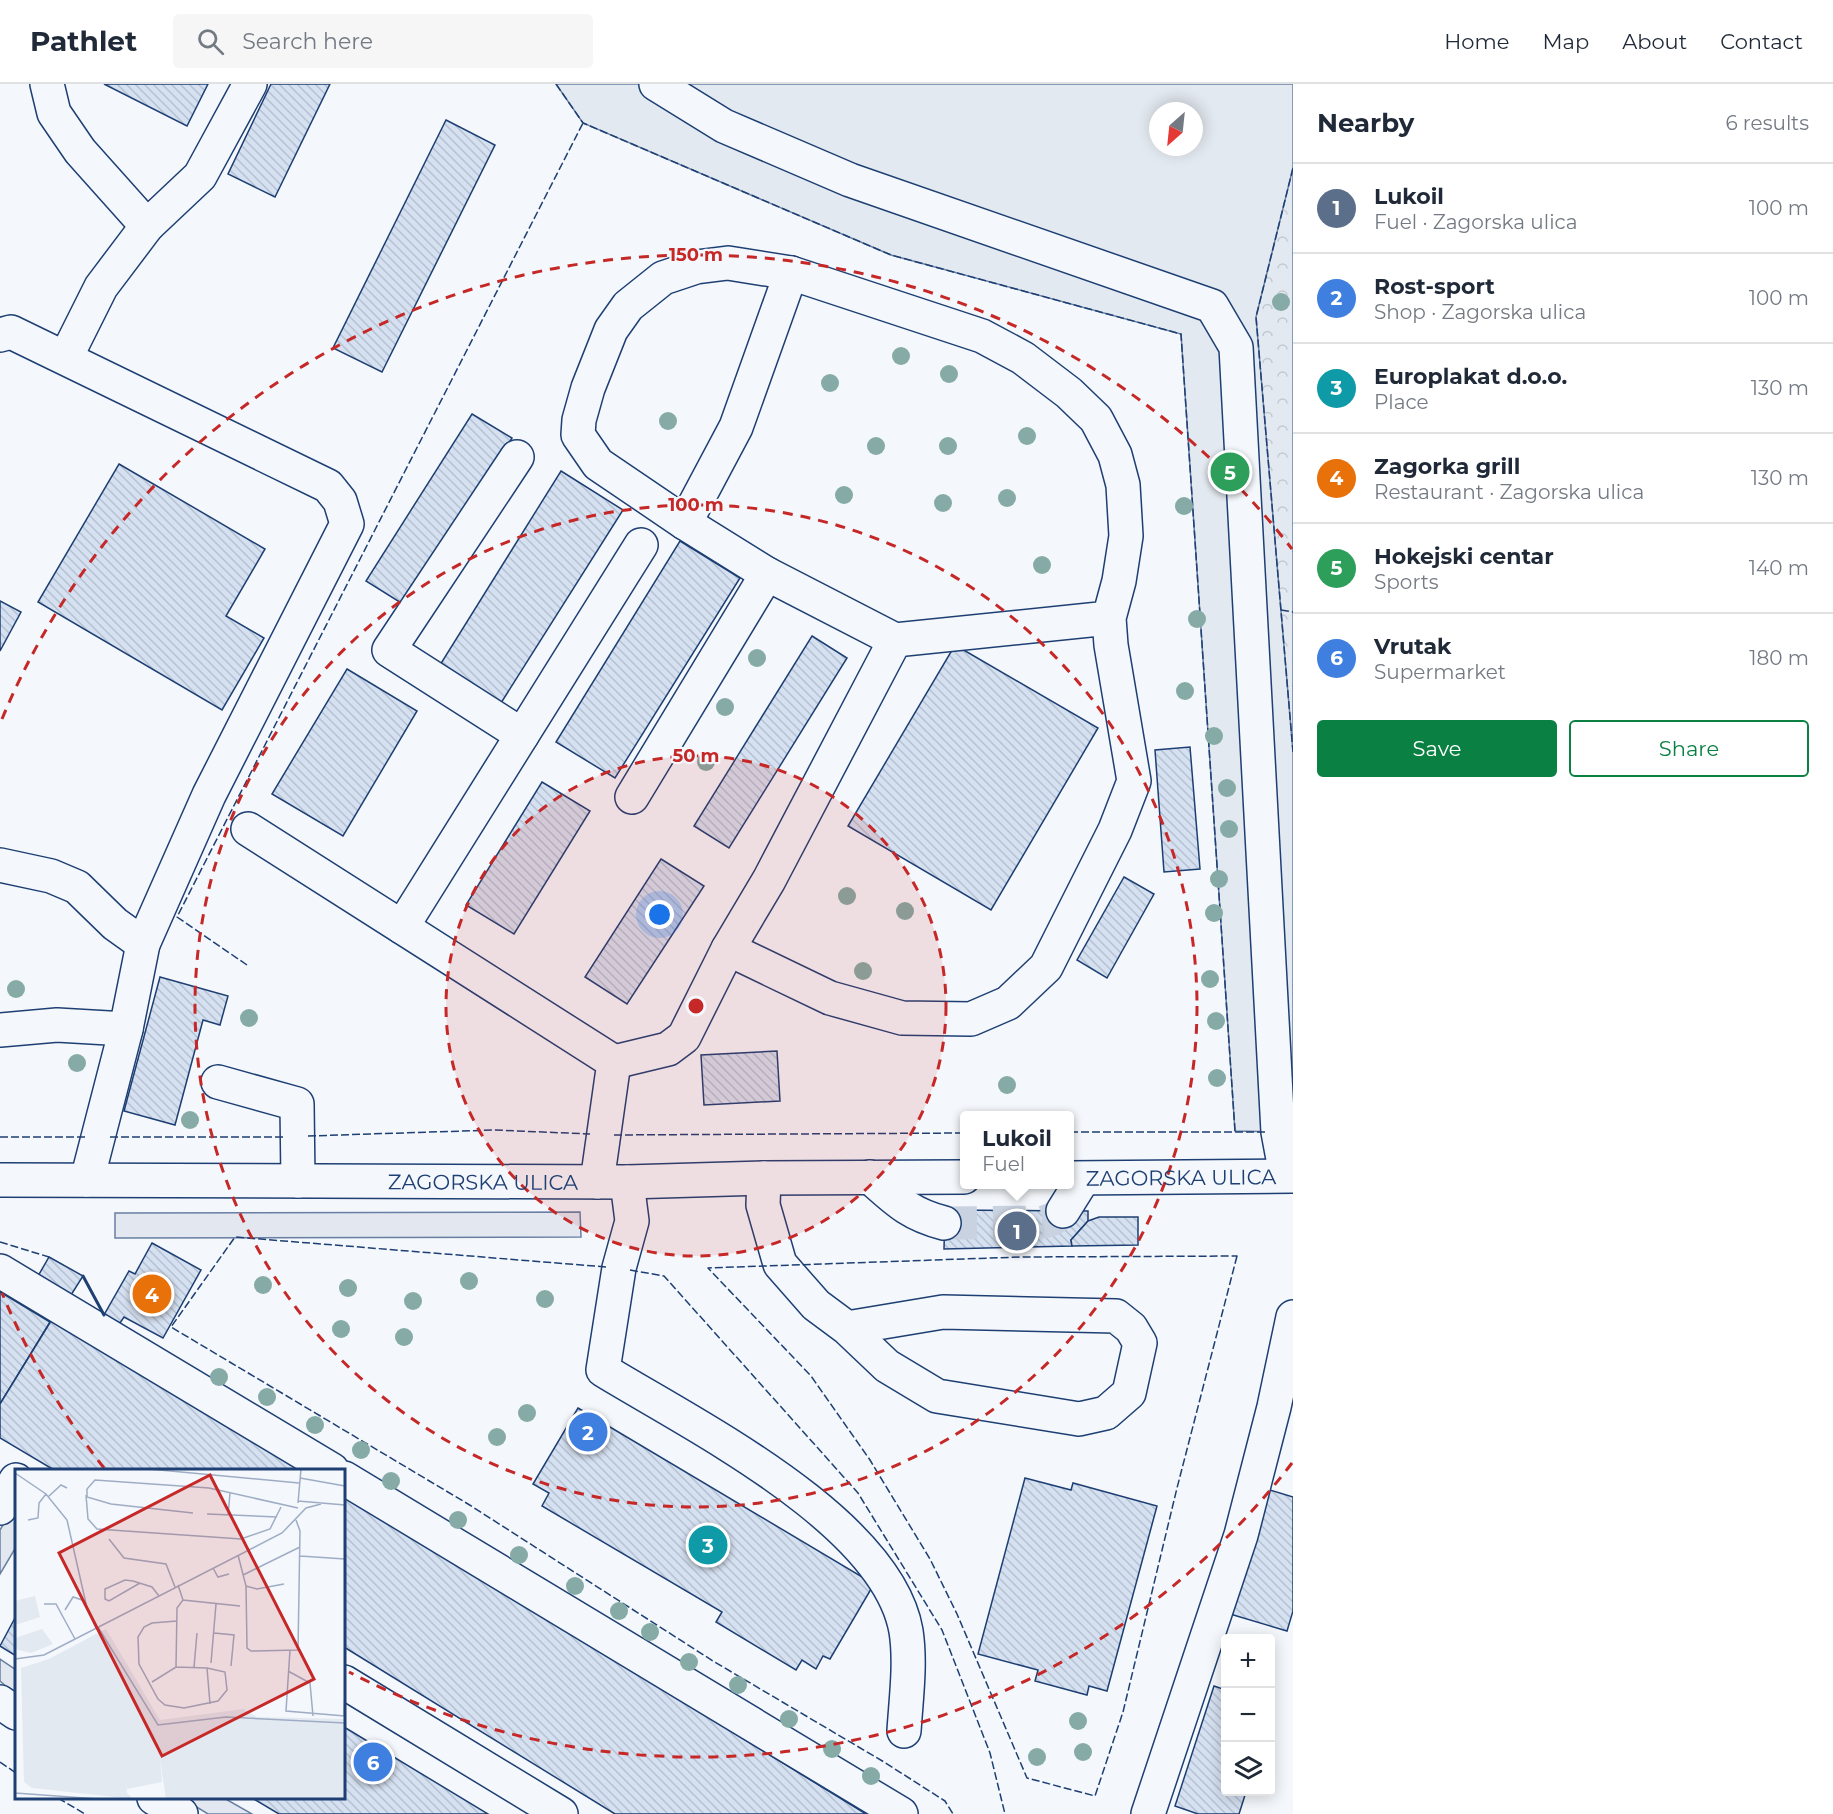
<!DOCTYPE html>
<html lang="en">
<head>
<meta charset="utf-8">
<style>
	:root { --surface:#fff; --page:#f6f6f7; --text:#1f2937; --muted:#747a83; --line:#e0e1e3; --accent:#0b8043 }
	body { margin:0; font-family:Montserrat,sans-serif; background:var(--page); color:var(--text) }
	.controls { position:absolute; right:18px; bottom:18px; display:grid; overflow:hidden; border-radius:6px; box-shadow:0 3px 15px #0003 }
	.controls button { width:54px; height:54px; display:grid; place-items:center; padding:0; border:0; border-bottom:2px solid var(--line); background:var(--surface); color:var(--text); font:30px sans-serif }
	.compass { position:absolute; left:1149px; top:18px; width:54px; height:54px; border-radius:50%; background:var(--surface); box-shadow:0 3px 15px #0003; rotate:207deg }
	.you { position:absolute; left:660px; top:831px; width:21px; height:21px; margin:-15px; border:4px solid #fff; border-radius:50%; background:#1a73e8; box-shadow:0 0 0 9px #1a73e833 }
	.badge { display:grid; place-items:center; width:39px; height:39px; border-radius:50%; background:var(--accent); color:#fff; font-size:20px; font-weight:700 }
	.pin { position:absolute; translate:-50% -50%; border:3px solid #fff; box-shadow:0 2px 6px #0006 }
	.popup { position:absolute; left:960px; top:1027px; width:114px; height:78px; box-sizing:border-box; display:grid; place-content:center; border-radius:6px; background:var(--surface); filter:drop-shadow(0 2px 4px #0005); font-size:20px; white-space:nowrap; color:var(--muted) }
	.popup b { font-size:22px; color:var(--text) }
	.popup::after { content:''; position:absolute; left:50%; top:100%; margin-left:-12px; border:12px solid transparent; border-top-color:var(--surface) }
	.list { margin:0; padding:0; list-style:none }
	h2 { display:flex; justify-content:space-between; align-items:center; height:78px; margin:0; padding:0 24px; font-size:26px }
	h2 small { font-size:20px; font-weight:400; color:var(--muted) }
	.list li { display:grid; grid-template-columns:39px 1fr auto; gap:18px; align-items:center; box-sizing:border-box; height:90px; padding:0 24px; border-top:2px solid var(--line) }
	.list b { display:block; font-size:22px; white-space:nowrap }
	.list p { margin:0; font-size:20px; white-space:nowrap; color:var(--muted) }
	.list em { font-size:20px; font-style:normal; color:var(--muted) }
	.actions { display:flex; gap:12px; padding:18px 24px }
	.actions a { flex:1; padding:14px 0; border:2px solid var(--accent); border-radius:6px; text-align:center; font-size:21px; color:var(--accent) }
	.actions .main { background:var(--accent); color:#fff }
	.icon { flex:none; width:33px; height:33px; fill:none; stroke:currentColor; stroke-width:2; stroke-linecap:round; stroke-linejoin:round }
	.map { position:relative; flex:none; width:1293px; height:1730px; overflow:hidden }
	header { display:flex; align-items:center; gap:36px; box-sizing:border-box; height:84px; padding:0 30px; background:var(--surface); border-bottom:2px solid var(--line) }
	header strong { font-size:28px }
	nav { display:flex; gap:33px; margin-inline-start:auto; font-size:21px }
	.search { width:420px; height:54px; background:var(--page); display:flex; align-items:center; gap:15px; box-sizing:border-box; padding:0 21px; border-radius:6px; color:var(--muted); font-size:22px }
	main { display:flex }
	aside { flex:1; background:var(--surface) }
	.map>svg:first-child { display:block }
	.grass { fill:#e3e9f0; stroke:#687fa3; stroke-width:1.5; fill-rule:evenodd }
	.park { fill:url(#park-crowns); stroke:#687fa3; stroke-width:1.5 }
	.parking { fill:#e3e8f0; stroke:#687fa3; stroke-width:1.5 }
	.building { fill:url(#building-back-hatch); stroke:#1d3f73; stroke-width:1.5 }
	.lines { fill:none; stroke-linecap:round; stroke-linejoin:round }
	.minor-tunnel { stroke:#c9d2e0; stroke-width:33; stroke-dasharray:33 16; stroke-linecap:butt }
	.minor-casing { stroke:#1d3f73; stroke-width:36 }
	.minor { stroke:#f4f7fb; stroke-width:33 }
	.fence { stroke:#1d3f73; stroke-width:1.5; stroke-dasharray:8 3; stroke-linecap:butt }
	.wall { stroke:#1d3f73; stroke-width:3 }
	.tree { fill:#86aba6 }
	.ring { fill:none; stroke:#c62828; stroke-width:3; stroke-dasharray:10 8 }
	.labels { text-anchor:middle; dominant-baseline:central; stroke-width:4.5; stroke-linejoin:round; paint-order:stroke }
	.street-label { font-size:21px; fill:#1d3f73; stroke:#f4f7fb }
	.inset-road { fill:none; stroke:#9eadc5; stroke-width:1.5 }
	.view { fill:#c62828; fill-opacity:0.15; stroke:#c62828; stroke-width:3 }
	.inset-edge { fill:none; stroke:#1d3f73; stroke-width:3 }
	.centre { fill:#c62828; stroke:#f4f7fb; stroke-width:3 }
	.ring-label { font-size:18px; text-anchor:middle; font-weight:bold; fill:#c62828; stroke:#f4f7fb; stroke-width:4.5; stroke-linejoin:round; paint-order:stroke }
</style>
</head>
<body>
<header>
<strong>Pathlet</strong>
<div class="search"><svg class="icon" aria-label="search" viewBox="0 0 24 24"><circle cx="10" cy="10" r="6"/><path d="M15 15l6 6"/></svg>Search here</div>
<nav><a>Home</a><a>Map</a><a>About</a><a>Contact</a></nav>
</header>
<main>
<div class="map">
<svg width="1293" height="1730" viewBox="0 0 1293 1730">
	<defs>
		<pattern id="park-crowns" width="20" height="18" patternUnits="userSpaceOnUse" patternTransform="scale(1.5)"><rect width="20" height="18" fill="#e3e9f0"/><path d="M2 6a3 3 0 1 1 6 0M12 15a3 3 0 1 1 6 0" fill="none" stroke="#c2c9d1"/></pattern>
		<pattern id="building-back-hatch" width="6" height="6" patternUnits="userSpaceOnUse" patternTransform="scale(1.5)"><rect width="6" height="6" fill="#d5e0f0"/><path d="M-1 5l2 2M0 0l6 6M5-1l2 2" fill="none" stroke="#b6c1d1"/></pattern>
	</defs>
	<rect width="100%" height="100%" fill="#f4f7fb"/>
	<!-- grass -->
	<path class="grass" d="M556,0H1293V1051L1289,1048L1235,1047L1181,250L891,171L583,39ZM1158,27H1194V63H1158Z"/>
	<!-- park -->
	<polygon class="park" points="1293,84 1293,668 1256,233"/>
	<!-- parking -->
	<g class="parking">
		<polygon points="580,1128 581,1153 115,1154 115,1129"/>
		<polygon points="16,1419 16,1463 0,1490 0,1446"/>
		<polygon points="0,1575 16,1586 16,1611 0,1597"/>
		<polygon points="182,1714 224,1714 252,1730 208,1730"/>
	</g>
	<!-- building -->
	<g class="building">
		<polygon points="104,0 208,0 187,42"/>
		<polygon points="271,0 330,0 275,113 228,90"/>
		<polygon points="446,36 495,61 382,288 333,264"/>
		<polygon points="472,330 512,354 406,522 366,497"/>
		<polygon points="119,380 265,465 226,532 264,554 222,626 38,518"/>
		<polygon points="561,387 623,426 501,619 440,581"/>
		<polygon points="680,457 740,494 615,694 556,658"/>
		<polygon points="0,517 21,528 0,567"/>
		<polygon points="812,552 847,574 729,764 694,742"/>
		<polygon points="955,561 1098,644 991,826 848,742"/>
		<polygon points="347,585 417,627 343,752 272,710"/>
		<polygon points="1190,663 1200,785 1164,788 1155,666"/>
		<polygon points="542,698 590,727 514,850 466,821"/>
		<polygon points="661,775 704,802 627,920 585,893"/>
		<polygon points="1124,793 1154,810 1107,894 1077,876"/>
		<polygon points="160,893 228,912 220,941 203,936 175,1041 124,1027"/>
		<polygon points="777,967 780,1017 704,1021 701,971"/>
		<polygon points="945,1126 1088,1127 1088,1137 1071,1156 1072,1162 944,1165"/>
		<polygon points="1099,1133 1138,1133 1138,1161 1072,1162 1071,1156 1088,1137"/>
		<polygon points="152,1159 201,1186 163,1254 124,1233 120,1239 104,1231 129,1187 135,1190"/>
		<polygon points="49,1173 83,1192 66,1219 34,1199"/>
		<polygon points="0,1208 50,1238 0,1320"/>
		<polygon points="54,1232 305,1386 54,1386 0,1354 0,1320"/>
		<polygon points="578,1324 874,1500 830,1575 823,1572 816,1585 802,1576 796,1586 716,1538 722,1528 542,1422 549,1409 533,1400"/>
		<polygon points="1025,1394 1071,1406 1073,1399 1157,1422 1107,1607 1089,1602 1087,1611 1035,1597 1038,1586 978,1570"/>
		<polygon points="1267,1405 1293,1413 1293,1527 1287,1547 1230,1530"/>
		<polygon points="344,1410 866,1730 615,1730 344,1563"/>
		<polygon points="16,1532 16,1572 0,1562"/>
		<polygon points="1214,1602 1226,1606 1226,1708 1246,1708 1239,1730 1198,1730 1175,1722"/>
		<polygon points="344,1643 488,1730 279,1730 252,1714 344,1714"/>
	</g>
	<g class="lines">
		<!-- minor-tunnel -->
		<polyline class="minor-tunnel" points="944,1139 1044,1138 1053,1135 1063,1127"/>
		<defs>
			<g id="minor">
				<polyline points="47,0 54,29 80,67 147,142"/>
				<polyline points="656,0 724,42 850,96 1212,222 1236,263 1278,1048 1286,1091"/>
				<polyline points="0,251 11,248 328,402 340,417 347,440 209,711 143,860 126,945 87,1096"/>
				<polyline points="66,273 101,203 147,142 200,92 250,0"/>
				<polyline points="517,373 389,566 522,651"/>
				<polyline points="685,439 736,343 791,189"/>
				<polyline points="632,713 767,490"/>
				<polyline points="248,745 614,978 597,1098"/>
				<polyline points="0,781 51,792 77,803 115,840 143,860"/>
				<polyline points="402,843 641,461"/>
				<polyline points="728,865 830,914 902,934 971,935 1008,919 1046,883 1115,746 1134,697 1111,561 1109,534 1119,497 1126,452 1123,401 1115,371 1096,335 1069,309 1023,274 982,252 791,189 728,179 696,183 663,194 628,222 611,246 588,304 579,336 578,351 598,380 685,439 767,490 895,556 1109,534"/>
				<polyline points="0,946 57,941 126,945"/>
				<polyline points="614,978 668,965 684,953 728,865 769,796 895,556"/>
				<polyline points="218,998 297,1020 298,1097"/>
				<path d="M870,1093C896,1116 909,1130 944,1139"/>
				<polyline points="764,1094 763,1121 780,1180 816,1221 847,1244 887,1282 937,1312 1079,1335 1106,1329 1129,1309 1140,1259 1131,1244 1116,1232 943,1228 847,1244"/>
				<path id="s1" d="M1070,1094L1293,1092"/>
				<path id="s2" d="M0,1096L627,1098L764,1094L964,1093"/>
				<path d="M627,1098L632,1137L619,1184L603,1286C691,1340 887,1437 906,1547C911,1579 906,1615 904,1647"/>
				<polyline points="1063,1127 1083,1095"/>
				<polyline points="0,1187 332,1386"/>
				<polyline points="344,1394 901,1730"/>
				<polyline points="0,1424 16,1396"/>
				<polyline points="344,1598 561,1730"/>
				<polyline points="0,1618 16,1629"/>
				<polyline points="154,1714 181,1730"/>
				<polyline points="1148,1730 1241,1451 1274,1323 1293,1233"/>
			</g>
		</defs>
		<!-- minor casing -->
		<use href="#minor" class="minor-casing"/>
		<!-- minor -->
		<use href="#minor" class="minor"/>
		<!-- fence -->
		<g class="fence">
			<polyline points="556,0 583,39 891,171 1181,250 1235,1047"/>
			<polyline points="1293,84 1256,233 1293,668"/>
			<polyline points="1281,526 1293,528"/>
			<polyline points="247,881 177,833 583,39"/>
			<polyline points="1070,1048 1266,1048"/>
			<polyline points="614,1051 964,1049"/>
			<polyline points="308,1052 494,1046 590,1050"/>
			<polyline points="0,1053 86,1053"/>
			<polyline points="110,1053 284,1053"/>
			<polyline points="0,1158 49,1173"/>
			<polygon points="1237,1172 1177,1404 1123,1628 1095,1712 1027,1694 957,1530 930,1475 870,1376 811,1292 708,1184 1020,1173"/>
			<polyline points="606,1183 235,1153 171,1243 468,1420 713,1577 884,1678 945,1717 953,1730"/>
			<polyline points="630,1186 664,1192 858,1409 942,1546 990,1669 1005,1730"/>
			<polyline points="0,1678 16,1689"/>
			<polyline points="58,1714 85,1730"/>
		</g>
		<!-- wall -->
		<polyline class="wall" points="83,1192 104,1231"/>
	</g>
	<!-- trees -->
	<g class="tree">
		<circle cx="1281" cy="218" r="9"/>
		<circle cx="901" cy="272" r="9"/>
		<circle cx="949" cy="290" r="9"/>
		<circle cx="830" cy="299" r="9"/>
		<circle cx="668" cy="337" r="9"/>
		<circle cx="1027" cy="352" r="9"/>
		<circle cx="876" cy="362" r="9"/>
		<circle cx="948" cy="362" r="9"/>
		<circle cx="844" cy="411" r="9"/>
		<circle cx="1007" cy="414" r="9"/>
		<circle cx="943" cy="419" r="9"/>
		<circle cx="1184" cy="422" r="9"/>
		<circle cx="1042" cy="481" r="9"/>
		<circle cx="1197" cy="535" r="9"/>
		<circle cx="757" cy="574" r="9"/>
		<circle cx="1185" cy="607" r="9"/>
		<circle cx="725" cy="623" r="9"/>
		<circle cx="1214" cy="652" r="9"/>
		<circle cx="706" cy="678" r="9"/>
		<circle cx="1227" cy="704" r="9"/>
		<circle cx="1229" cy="745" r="9"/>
		<circle cx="1219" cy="795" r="9"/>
		<circle cx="847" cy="812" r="9"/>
		<circle cx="905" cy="827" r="9"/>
		<circle cx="1214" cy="829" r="9"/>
		<circle cx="863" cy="887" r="9"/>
		<circle cx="1210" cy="895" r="9"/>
		<circle cx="16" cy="905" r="9"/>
		<circle cx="249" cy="934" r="9"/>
		<circle cx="1216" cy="937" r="9"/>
		<circle cx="77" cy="979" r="9"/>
		<circle cx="1217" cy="994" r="9"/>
		<circle cx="1007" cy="1001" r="9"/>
		<circle cx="190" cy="1036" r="9"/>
		<circle cx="469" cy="1197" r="9"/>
		<circle cx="263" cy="1201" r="9"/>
		<circle cx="348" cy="1204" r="9"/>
		<circle cx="545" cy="1215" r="9"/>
		<circle cx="413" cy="1217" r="9"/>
		<circle cx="341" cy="1245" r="9"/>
		<circle cx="404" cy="1253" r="9"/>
		<circle cx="219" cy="1293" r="9"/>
		<circle cx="267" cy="1313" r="9"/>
		<circle cx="527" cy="1329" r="9"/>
		<circle cx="315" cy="1341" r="9"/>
		<circle cx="497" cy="1353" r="9"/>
		<circle cx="361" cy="1366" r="9"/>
		<circle cx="391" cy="1397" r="9"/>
		<circle cx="458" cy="1436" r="9"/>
		<circle cx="519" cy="1471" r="9"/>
		<circle cx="575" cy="1502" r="9"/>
		<circle cx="619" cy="1527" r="9"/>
		<circle cx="650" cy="1548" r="9"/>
		<circle cx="689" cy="1578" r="9"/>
		<circle cx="738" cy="1601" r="9"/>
		<circle cx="789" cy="1635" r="9"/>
		<circle cx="1078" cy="1637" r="9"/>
		<circle cx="832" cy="1665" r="9"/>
		<circle cx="1083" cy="1668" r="9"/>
		<circle cx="1037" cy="1673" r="9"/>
		<circle cx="871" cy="1692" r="9"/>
	</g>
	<!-- distance rings -->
	<circle cx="696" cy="922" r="250" fill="#c62828" fill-opacity=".12"/>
	<g class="ring">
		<circle cx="696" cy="922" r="250"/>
		<circle cx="696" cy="922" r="501"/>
		<path d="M1292 1379A751 751 0 0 1 349 1588M104 1384A751 751 0 0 1 2 1209M2 635A751 751 0 0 1 1292 465"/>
	</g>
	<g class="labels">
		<!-- street labels -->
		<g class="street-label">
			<text stroke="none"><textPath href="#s1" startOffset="111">ZAGORSKA ULICA</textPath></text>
			<text stroke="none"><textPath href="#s2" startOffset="483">ZAGORSKA ULICA</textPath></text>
		</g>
	</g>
	<!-- overview -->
	<g transform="translate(15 1385)">
		<rect width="330" height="330" fill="#f4f7fb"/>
		<path d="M27,160L38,175L16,184L0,180V169ZM91,160L145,251L228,240L242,248L330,250V330H151L145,290L147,313L112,320L79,171L80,166Z" fill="#e3e9f0"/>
		<path d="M20,127L25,148L0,156V132ZM81,165L137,257L145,289L110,294L112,324L118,330L17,319L9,313L6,199L34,190Z" fill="#e3e9f0"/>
		<path class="inset-road" d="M134,0L284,14M0,4L31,25L52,51L72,139L81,159M285,9L330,17M71,26L73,50L82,60L226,70L255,60L266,38M33,28L46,16L52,19M283,32L330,36M283,34L286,0M178,44L96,35L72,28V20L80,11L194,19L283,39M192,45L262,48M213,47L215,24M13,51L23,49L24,34L31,25M94,70L109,89L151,95L160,118M223,86L231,117L232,179L236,182L283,181L285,62L281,51M285,87L330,90M198,99L203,108L214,105M228,106L285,78M125,114L94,132L90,130V120L110,111L118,112L137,118L144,127M163,116L168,131L225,137M231,117L242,120L269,115M29,135H41L60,170M50,141L58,128L70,132M83,158L143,256L211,248L330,254M199,164L219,166L216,197M275,181L271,242L330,247M0,190L29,186L267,64L291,39L306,35M196,194L201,135M161,198L162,139L168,131M179,198L182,164M192,199L195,235M273,202L295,214L298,247M137,213L161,198L192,199L210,203L212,221L203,232L169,239L150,236L143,230L124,195L123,168L129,158L137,154L162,152M329,247L330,223M0,303V330M0,324L83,330"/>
		<path class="view" d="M195,6L299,210L147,287L44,84Z"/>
		<rect width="330" height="330" class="inset-edge"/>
	</g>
	<circle cx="696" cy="922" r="9" class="centre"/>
	<g class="ring-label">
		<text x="696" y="177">150 m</text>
		<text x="696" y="427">100 m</text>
		<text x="696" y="678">50 m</text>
	</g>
</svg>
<div class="controls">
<button>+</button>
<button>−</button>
<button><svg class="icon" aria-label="layers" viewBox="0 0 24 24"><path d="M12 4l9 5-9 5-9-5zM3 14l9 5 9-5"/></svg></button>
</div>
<svg class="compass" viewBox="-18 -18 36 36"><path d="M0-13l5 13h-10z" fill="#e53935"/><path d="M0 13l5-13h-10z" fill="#747a83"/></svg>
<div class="you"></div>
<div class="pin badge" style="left:1017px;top:1147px;background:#5c6f8a">1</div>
<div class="popup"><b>Lukoil</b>Fuel</div>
<div class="pin badge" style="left:588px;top:1348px;background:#3f7fe0">2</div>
<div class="pin badge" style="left:708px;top:1461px;background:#0f9aa8">3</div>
<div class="pin badge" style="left:152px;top:1210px;background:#e8710a">4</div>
<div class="pin badge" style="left:1230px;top:388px;background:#2e9e5b">5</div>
<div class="pin badge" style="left:373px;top:1678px;background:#3f7fe0">6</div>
</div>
<aside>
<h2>Nearby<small>6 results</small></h2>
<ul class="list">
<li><span class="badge" style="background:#5c6f8a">1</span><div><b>Lukoil</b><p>Fuel · Zagorska ulica</p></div><em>100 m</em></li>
<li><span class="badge" style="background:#3f7fe0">2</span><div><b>Rost-sport</b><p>Shop · Zagorska ulica</p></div><em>100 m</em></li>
<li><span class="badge" style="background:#0f9aa8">3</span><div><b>Europlakat d.o.o.</b><p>Place</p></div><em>130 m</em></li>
<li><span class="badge" style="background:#e8710a">4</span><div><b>Zagorka grill</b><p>Restaurant · Zagorska ulica</p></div><em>130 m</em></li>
<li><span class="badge" style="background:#2e9e5b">5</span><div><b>Hokejski centar</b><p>Sports</p></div><em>140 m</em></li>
<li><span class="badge" style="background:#3f7fe0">6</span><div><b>Vrutak</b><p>Supermarket</p></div><em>180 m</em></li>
</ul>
<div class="actions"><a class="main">Save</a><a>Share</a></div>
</aside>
</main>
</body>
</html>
